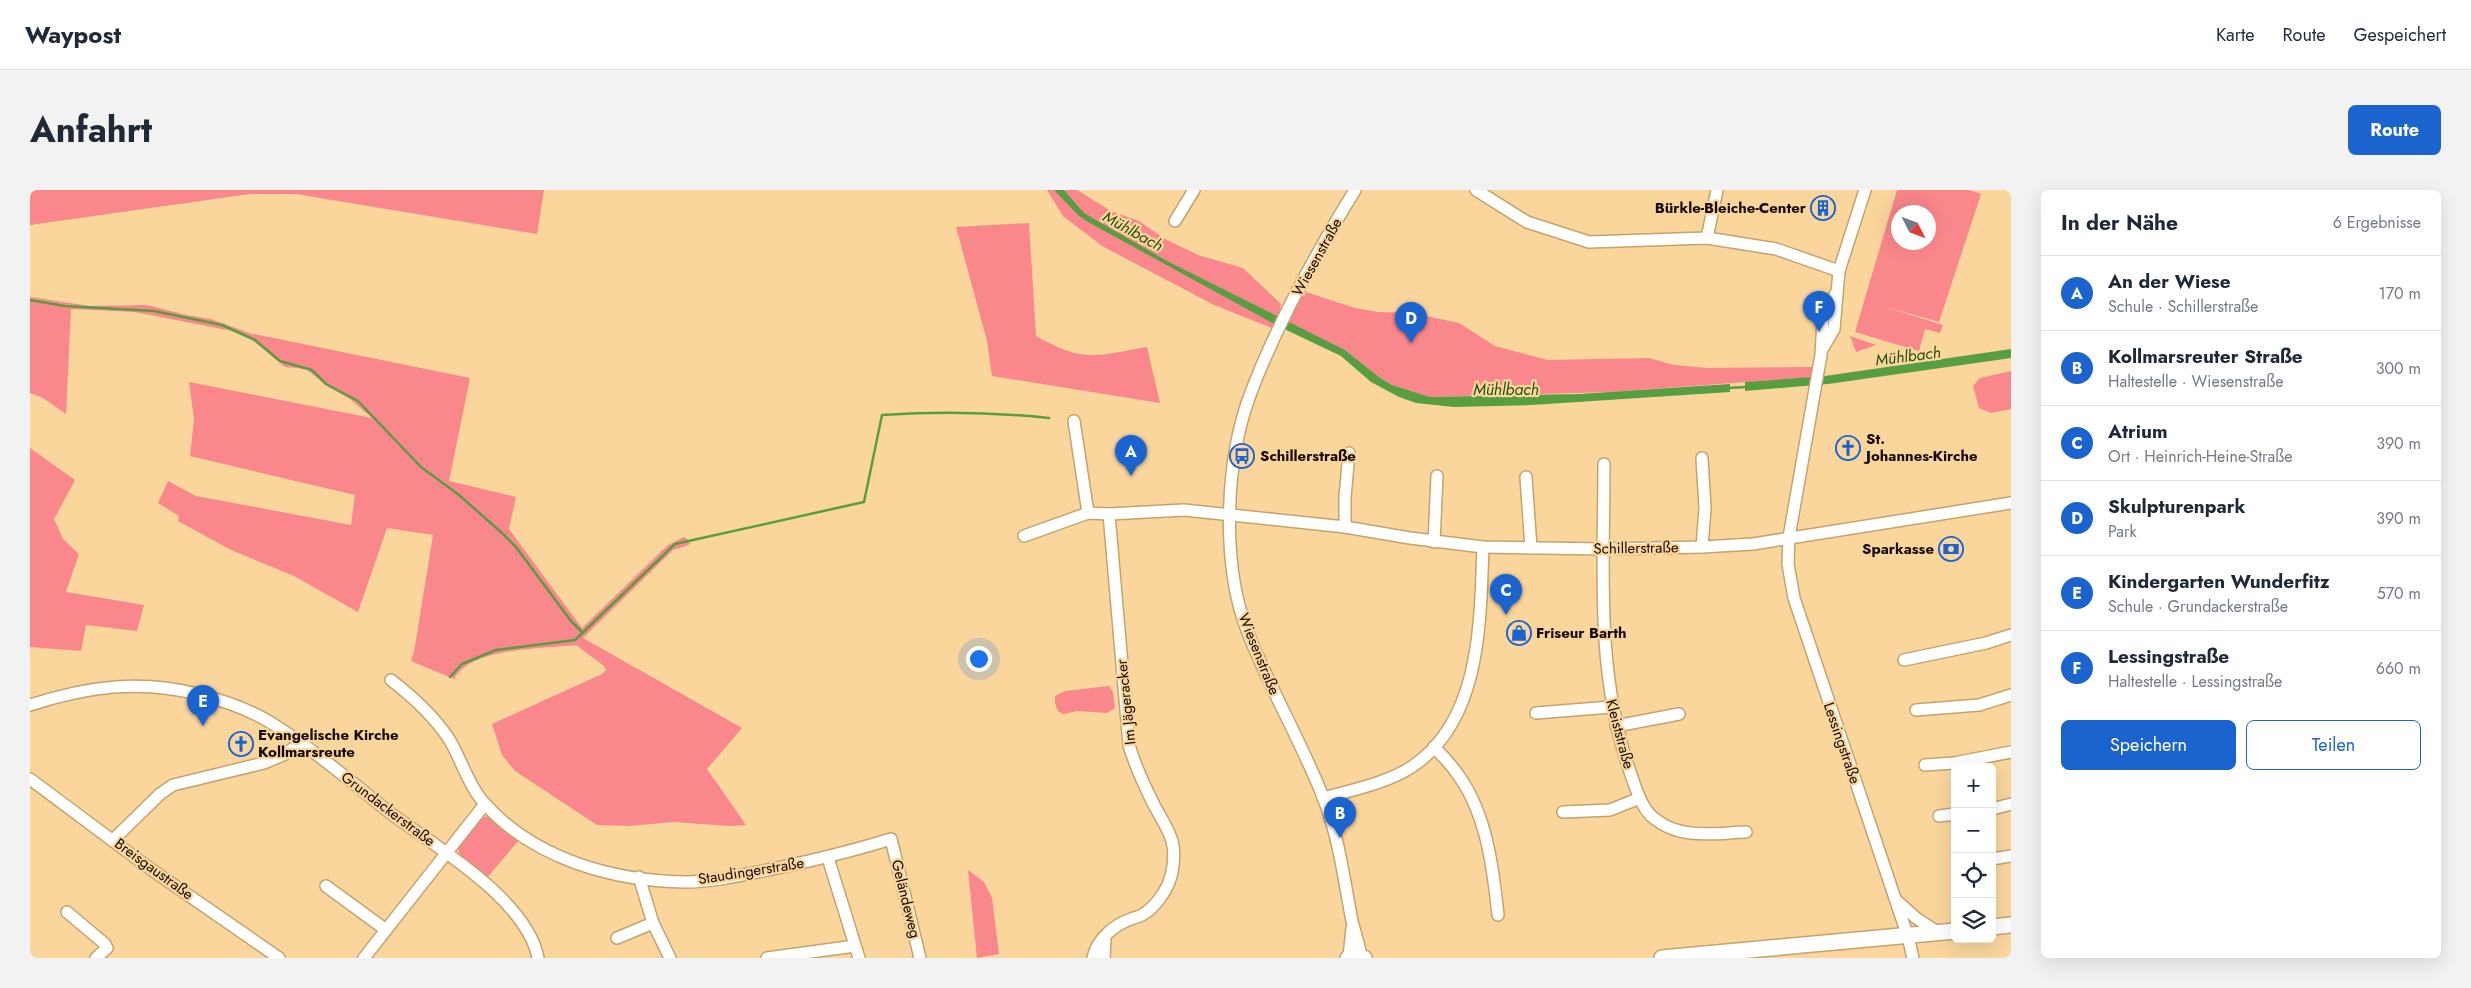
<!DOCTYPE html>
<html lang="de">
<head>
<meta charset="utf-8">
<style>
	:root { --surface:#fff; --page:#f2f2f3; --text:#1f2937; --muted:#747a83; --line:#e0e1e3; --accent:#1b64cf }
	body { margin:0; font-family:Jost,sans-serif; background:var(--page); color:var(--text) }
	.controls { position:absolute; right:15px; bottom:15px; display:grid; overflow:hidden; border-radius:8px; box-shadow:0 5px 20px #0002 }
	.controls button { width:45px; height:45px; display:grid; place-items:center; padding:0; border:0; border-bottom:1px solid var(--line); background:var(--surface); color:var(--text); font:25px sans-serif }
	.compass { position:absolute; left:1861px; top:15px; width:45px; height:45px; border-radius:50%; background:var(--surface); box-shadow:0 5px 20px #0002; rotate:132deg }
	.you { position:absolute; left:948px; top:468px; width:18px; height:18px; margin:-12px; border:4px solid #fff; border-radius:50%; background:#1a73e8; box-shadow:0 0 0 8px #1a73e833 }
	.badge { display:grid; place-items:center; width:32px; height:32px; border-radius:50%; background:var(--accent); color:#fff; font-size:16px; font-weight:700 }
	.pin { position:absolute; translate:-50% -41px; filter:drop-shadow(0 1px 2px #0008) }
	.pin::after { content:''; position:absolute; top:26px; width:18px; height:15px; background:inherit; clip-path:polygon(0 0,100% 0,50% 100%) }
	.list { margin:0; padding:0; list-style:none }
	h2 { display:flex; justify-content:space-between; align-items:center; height:65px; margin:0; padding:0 20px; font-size:21px }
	h2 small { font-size:16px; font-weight:400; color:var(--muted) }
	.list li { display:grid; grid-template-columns:32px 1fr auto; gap:15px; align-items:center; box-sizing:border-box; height:75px; padding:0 20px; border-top:1px solid var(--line) }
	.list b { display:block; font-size:19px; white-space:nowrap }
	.list p { margin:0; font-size:16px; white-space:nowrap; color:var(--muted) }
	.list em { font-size:16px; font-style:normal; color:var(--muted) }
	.actions { display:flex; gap:10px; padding:15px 20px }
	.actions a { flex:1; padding:11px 0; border:1px solid var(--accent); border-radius:8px; text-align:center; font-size:18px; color:var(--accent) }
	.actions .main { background:var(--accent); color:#fff }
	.icon { flex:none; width:28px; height:28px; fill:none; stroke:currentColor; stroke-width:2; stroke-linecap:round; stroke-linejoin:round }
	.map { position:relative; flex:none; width:1981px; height:768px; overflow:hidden; border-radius:8px }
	header { display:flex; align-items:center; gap:30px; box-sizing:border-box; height:70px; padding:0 25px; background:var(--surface); border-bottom:1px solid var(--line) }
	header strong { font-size:24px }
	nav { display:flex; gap:28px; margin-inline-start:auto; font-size:18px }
	.intro { display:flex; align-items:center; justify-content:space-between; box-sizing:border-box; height:120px; padding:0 30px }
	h1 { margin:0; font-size:35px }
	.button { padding:12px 22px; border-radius:8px; background:var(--accent); color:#fff; font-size:18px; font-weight:700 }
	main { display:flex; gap:30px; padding:0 30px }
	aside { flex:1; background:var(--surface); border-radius:8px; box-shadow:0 5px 20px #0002 }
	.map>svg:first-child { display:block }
	.green { fill:#fa878b; fill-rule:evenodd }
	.water { fill:#579d42 }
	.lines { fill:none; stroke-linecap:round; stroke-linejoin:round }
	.stream { stroke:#579d42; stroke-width:2.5 }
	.minor-casing { stroke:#c5a36c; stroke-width:14 }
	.secondary-casing { stroke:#c5a36c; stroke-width:18 }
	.minor { stroke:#fff; stroke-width:11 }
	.secondary { stroke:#fff; stroke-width:15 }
	.labels { text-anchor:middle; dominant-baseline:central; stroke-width:4.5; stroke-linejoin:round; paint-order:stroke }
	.poi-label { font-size:15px; font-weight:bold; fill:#150900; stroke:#fad69d; text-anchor:start }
	.street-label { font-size:15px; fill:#150900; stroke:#fad69d }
	.water-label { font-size:16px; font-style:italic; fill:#225012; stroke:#fad69d }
</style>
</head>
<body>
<header>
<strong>Waypost</strong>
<nav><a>Karte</a><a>Route</a><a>Gespeichert</a></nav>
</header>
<div class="intro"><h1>Anfahrt</h1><a class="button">Route</a></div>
<main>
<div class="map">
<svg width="1981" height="768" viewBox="0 0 1981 768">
	<rect width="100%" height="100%" fill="#fad69d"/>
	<!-- green -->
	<g class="green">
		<polygon points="0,0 514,0 507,44 266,4 220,4 0,35"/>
		<polygon points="1017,0 1047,0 1081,21 1109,31 1135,49 1168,65 1213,78 1251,114 1248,128 1242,138 1184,115 1072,56 1033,26"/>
		<path d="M1867,0H1939L1951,4L1909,132L1852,116L1913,135L1910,143L1895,139L1889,161L1825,142ZM1868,22H1898V52H1868Z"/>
		<path d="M999,33L1006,146C1054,173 1065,166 1117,157L1130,213L962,186L957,151L926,37Z"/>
		<polygon points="1273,101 1325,118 1348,122 1382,123 1429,133 1465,156 1518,170 1619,168 1644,175 1677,178 1786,177 1785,187 1581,202 1400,207 1362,195 1349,187 1315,160 1259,133"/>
		<path d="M0,107L60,116L117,115L156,125L181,129L219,143L440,188L419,291L486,307L479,339L552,438L638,355L654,347L660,351L659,355L643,360L553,448L712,538L677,579L716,635L700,636L643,632L599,636L567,635L485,581L472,565L462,534L572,484L576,480L574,476L546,455C512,459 441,457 424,489L381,471L384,462L403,345L357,338L328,422L264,386L201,360L148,331L149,326L128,313L138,291L166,306L321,335L325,305L160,266L164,229L159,192L342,228L320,209L297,196L276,179L255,177L221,149L202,141L105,122L41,119L36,224L13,208L0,203Z"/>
		<polygon points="1820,146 1846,155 1826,162"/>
		<polygon points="1981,181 1981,219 1961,223 1949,218 1943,196 1950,188"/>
		<polygon points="0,258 45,290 24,329 33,349 49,364 36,402 114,415 107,441 56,435 51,461 0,457"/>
		<polygon points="1079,496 1083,502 1085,518 1077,523 1048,521 1033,524 1028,521 1025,513 1025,506 1035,501"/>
		<polygon points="459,626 489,650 456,689 429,665 428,658 449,628"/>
		<polygon points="938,680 954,692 962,708 969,764 947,768"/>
	</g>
	<!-- water -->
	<g class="water">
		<polygon points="1024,0 1034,0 1054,23 1137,71 1315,160 1349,187 1362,195 1400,207 1550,204 1700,194 1700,202 1502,215 1424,217 1386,213 1369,207 1341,192 1311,166 1248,136 1058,32 1048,25"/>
		<polygon points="1981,159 1981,168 1798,194 1715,201 1715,192 1795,186"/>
	</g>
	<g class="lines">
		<!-- stream -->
		<g class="stream">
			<polyline points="0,110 35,116 124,121 192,135 225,150 250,171 282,180 296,194 328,211 391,277 429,305 472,343 486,357 541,431 552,442"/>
			<polyline points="1697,198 1717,197"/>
			<path d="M420,487L432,474L466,460L545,450L645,354L834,312L852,225C909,221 963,222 1019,228"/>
		</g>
		<defs>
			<g id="minor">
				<path d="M1325,0C1285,65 1247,133 1220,205C1195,273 1191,375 1218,443C1240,499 1271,551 1293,607C1309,647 1314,690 1322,731C1325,743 1329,754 1331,767"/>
				<polyline points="1446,0 1497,32 1559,52 1677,48 1746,59 1809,81"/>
				<polyline points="1145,31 1164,0"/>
				<polyline points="1677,48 1687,0"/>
				<polyline points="1806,103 1793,130 1791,165 1759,347 1758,374 1764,408 1878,747 1883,768"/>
				<polyline points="1793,158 1804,139 1809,81 1835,0"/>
				<polyline points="1044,231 1058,323"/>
				<polyline points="1672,268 1675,318 1672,357"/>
				<path d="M1574,274C1574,380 1565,480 1600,582C1606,598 1611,619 1625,629C1651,650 1685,643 1716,642"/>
				<polyline points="1496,287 1501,358"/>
				<polyline points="1315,337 1315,307 1319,263"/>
				<polyline points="994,346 1058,323 1079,324 1154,320 1315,337 1380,348 1453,357 1574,359 1672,357 1723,354 1981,313"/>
				<polyline points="1404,352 1407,286"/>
				<polyline points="1874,470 1956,453 1981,445"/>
				<path d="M361,490C383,507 403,525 419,549C431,569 440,599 456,615C505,669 583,691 655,692C681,692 708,686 733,681C777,672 819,662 861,649L890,768"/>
				<path d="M0,515C56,497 110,489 167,504C192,510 216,518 238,531C281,557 320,591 359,622C404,656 497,709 508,768"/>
				<polyline points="1886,520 1949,515 1981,505"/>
				<polyline points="1506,523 1581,517"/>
				<polyline points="1586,536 1649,524"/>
				<path d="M1404,557C1413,566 1422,576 1429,586C1457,626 1463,678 1468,725"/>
				<polyline points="1895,575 1924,573 1981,562"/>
				<polyline points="0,589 122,680 249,768"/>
				<path d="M1293,608C1322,600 1358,593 1383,576C1452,529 1450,430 1453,357"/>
				<polyline points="1962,619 1981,614"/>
				<polyline points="1533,622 1580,620 1610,608"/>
				<polyline points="1909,626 1925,624"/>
				<polyline points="83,650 130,604 143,595 234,573 253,565 272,553"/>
				<polyline points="798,668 829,768"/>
				<polyline points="1962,669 1981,666"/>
				<polyline points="609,687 623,733 640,768"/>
				<polyline points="296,696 356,740"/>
				<polyline points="1867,711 1886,728 1909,743"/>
				<polyline points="37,722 75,754 77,758 66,768"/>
				<polyline points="587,748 623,733"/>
				<polyline points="1319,767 1322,738"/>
				<polyline points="334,768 455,614"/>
				<polyline points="737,768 825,756"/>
				<path d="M1063,768C1067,749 1084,735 1101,729C1105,727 1109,727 1112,725C1126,717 1139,698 1142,682C1148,650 1138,641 1124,615C1114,595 1105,576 1099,555L1079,324"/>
				<polyline points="1074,768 1075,748"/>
			</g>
			<g id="secondary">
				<polyline points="1962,737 1981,735"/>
				<polyline points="1318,768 1324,766 1334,768"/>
				<polyline points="1632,768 1925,741"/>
			</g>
		</defs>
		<!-- minor casing -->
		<use href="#minor" class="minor-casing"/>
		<!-- secondary casing -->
		<use href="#secondary" class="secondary-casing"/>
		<!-- minor -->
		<use href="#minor" class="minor"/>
		<!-- secondary -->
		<use href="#secondary" class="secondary"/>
	</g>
	<!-- icons -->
	<defs>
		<symbol id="building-ring" viewBox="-11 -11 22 22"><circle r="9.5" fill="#fad69d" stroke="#1b64cf" stroke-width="1.5"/><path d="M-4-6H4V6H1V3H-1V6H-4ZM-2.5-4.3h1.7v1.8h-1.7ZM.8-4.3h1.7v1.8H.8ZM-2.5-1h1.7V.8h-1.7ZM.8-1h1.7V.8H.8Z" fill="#1b64cf"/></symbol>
		<symbol id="church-ring" viewBox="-11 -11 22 22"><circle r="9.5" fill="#fad69d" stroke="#1b64cf" stroke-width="1.5"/><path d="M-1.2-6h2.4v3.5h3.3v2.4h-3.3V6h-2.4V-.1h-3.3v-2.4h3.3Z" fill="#1b64cf"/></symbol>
		<symbol id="bus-ring" viewBox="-11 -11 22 22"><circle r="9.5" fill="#fad69d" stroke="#1b64cf" stroke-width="1.5"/><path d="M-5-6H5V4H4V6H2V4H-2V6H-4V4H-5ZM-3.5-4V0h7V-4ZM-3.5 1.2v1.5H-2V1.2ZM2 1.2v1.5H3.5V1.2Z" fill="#1b64cf"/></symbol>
		<symbol id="bank-ring" viewBox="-11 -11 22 22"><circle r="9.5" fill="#fad69d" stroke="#1b64cf" stroke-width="1.5"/><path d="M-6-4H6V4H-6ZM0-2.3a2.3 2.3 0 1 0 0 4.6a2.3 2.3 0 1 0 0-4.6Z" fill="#1b64cf"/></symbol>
		<symbol id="shop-ring" viewBox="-11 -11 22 22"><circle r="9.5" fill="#fad69d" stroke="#1b64cf" stroke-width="1.5"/><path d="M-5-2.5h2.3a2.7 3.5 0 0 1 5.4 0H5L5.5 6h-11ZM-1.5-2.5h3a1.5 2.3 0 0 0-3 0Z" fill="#1b64cf"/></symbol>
	</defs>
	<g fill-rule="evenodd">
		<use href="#building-ring" x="1779" y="4" width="28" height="28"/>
		<use href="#church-ring" x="1804" y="244" width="28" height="28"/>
		<use href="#bus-ring" x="1198" y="252" width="28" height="28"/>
		<use href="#bank-ring" x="1907" y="345" width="28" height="28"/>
		<use href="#shop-ring" x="1475" y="429" width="28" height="28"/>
		<use href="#church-ring" x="197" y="540" width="28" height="28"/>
	</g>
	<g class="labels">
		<!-- poi labels -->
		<g class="poi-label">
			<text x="1776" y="18" text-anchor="end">Bürkle-Bleiche-Center</text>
			<text x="1836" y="249">St.<tspan x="1836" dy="17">Johannes-Kirche</tspan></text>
			<text x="1230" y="266">Schillerstraße</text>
			<text x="1904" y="359" text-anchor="end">Sparkasse</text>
			<text x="1506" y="443">Friseur Barth</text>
			<text x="228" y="545">Evangelische Kirche<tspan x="228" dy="17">Kollmarsreute</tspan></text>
		</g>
		<!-- street labels -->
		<g class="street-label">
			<text transform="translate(1287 67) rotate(-61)">Wiesenstraße</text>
			<text transform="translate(1606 358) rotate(-1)">Schillerstraße</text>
			<text transform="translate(1229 464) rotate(68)">Wiesenstraße</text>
			<text transform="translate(1096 512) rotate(-96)">Im Jägeracker</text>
			<text transform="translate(1590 544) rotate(75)">Kleiststraße</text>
			<text transform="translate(1812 553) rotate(71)">Lessingstraße</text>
			<text transform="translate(358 619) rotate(37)">Grundackerstraße</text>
			<text transform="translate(124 679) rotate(36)">Breisgaustraße</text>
			<text transform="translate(721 681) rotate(-9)">Staudingerstraße</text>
			<text transform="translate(876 709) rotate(76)">Geländeweg</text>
		</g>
		<!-- water labels -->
		<g class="water-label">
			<text transform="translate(1103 41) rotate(29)">Mühlbach</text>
			<text transform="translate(1878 166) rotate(-7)">Mühlbach</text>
			<text x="1476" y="199">Mühlbach</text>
		</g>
	</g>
</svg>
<div class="controls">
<button>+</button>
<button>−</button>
<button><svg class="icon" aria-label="locate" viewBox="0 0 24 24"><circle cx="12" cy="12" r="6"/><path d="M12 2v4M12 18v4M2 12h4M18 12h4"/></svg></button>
<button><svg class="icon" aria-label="layers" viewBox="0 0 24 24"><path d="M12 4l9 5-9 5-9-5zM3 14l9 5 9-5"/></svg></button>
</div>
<svg class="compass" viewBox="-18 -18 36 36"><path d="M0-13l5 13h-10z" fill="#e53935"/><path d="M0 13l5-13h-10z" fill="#747a83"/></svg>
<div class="you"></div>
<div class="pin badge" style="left:1101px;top:286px">A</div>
<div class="pin badge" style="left:1310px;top:648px">B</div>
<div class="pin badge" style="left:1476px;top:425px">C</div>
<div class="pin badge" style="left:1381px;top:153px">D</div>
<div class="pin badge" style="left:173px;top:536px">E</div>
<div class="pin badge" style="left:1789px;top:142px">F</div>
</div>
<aside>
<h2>In der Nähe<small>6 Ergebnisse</small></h2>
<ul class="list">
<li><span class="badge">A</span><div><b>An der Wiese</b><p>Schule · Schillerstraße</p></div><em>170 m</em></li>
<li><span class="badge">B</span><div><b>Kollmarsreuter Straße</b><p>Haltestelle · Wiesenstraße</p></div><em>300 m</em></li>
<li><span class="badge">C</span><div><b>Atrium</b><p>Ort · Heinrich-Heine-Straße</p></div><em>390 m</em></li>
<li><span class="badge">D</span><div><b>Skulpturenpark</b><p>Park</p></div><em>390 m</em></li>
<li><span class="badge">E</span><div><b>Kindergarten Wunderfitz</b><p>Schule · Grundackerstraße</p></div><em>570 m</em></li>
<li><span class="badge">F</span><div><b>Lessingstraße</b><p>Haltestelle · Lessingstraße</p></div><em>660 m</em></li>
</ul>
<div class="actions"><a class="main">Speichern</a><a>Teilen</a></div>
</aside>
</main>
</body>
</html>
